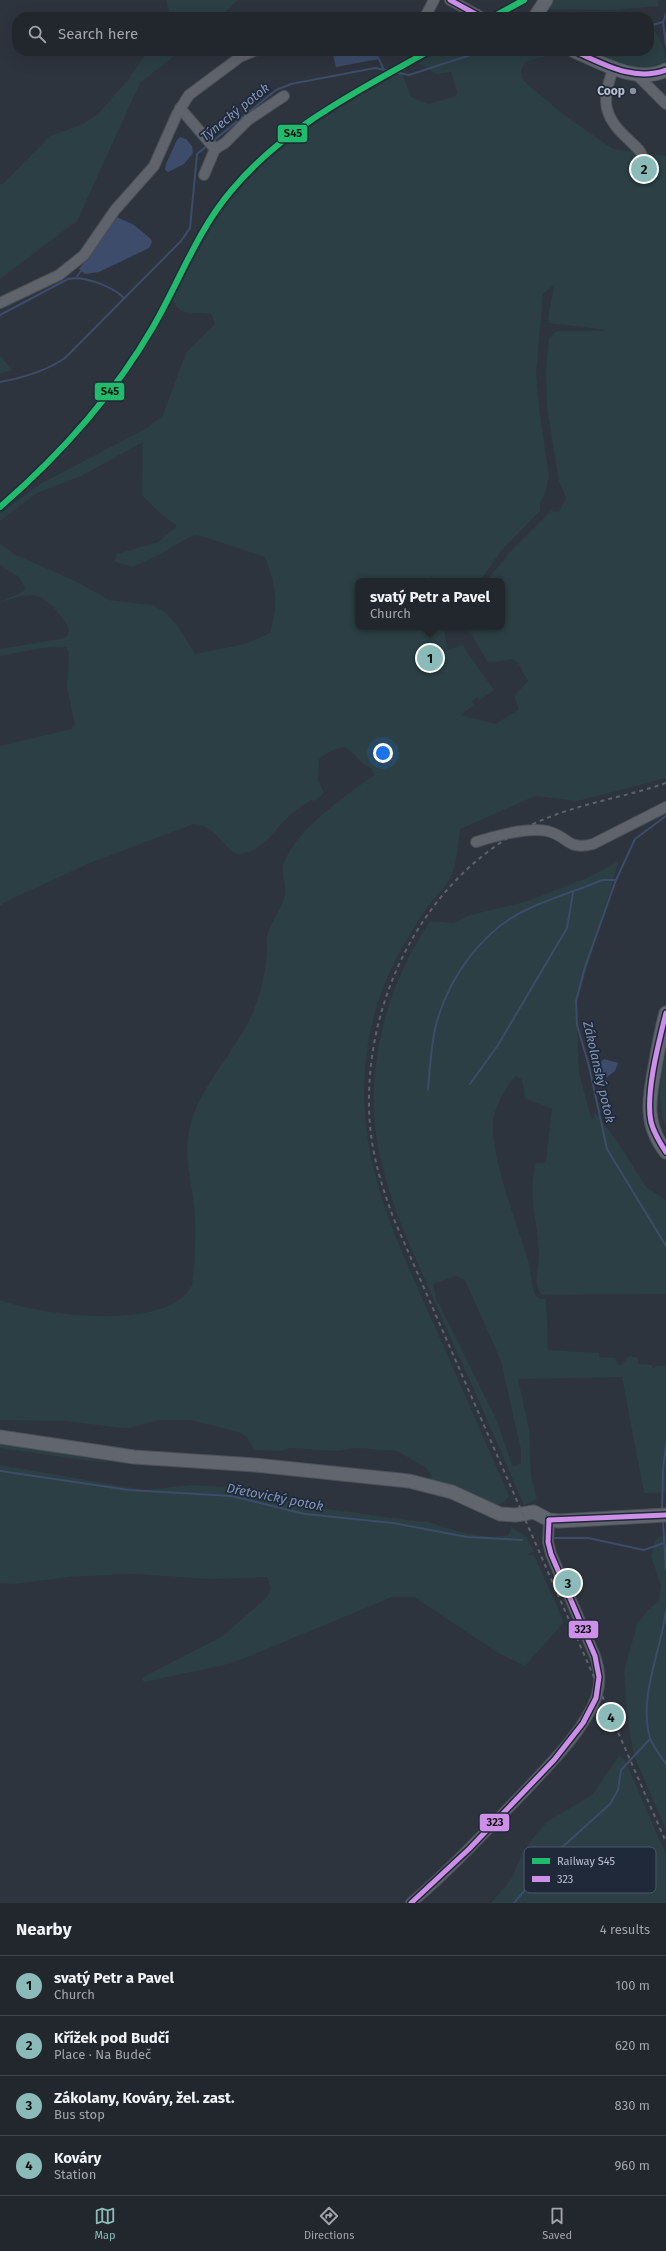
<!DOCTYPE html>
<html lang="en">
<head>
<meta charset="utf-8">
<style>
	:root { --surface:#22272e; --page:#2a2f36; --text:#f1f3f6; --muted:#a2a5aa; --line:#3f444a; --accent:#8bbbb9 }
	body { margin:0; font-family:"Fira Sans",sans-serif; background:var(--page); color:var(--text) }
	.you { position:absolute; left:383px; top:753px; width:14px; height:14px; margin:-10px; border:3px solid #fff; border-radius:50%; background:#1a73e8; box-shadow:0 0 0 6px #1a73e833 }
	.badge { display:grid; place-items:center; width:26px; height:26px; border-radius:50%; background:var(--accent); color:#111; font-size:13px; font-weight:700 }
	.pin { position:absolute; translate:-50% -50%; border:2px solid #fff; box-shadow:0 1px 4px #0006 }
	.popup { position:absolute; left:355px; top:578px; width:150px; height:52px; box-sizing:border-box; display:grid; place-content:center; border-radius:8px; background:var(--surface); filter:drop-shadow(0 1px 3px #0005); font-size:13px; white-space:nowrap; color:var(--muted) }
	.popup b { font-size:15px; color:var(--text) }
	.popup::after { content:''; position:absolute; left:50%; top:100%; margin-left:-8px; border:8px solid transparent; border-top-color:var(--surface) }
	.list { margin:0; padding:0; list-style:none }
	h2 { display:flex; justify-content:space-between; align-items:center; height:52px; margin:0; padding:0 16px; font-size:17px }
	h2 small { font-size:13px; font-weight:400; color:var(--muted) }
	.list li { display:grid; grid-template-columns:26px 1fr auto; gap:12px; align-items:center; box-sizing:border-box; height:60px; padding:0 16px; border-top:1px solid var(--line) }
	.list b { display:block; font-size:15px; white-space:nowrap }
	.list p { margin:0; font-size:13px; white-space:nowrap; color:var(--muted) }
	.list em { font-size:13px; font-style:normal; color:var(--muted) }
	.icon { flex:none; width:22px; height:22px; fill:none; stroke:currentColor; stroke-width:2; stroke-linecap:round; stroke-linejoin:round }
	.map { position:relative; flex:none; width:666px; height:1903px; overflow:hidden }
	.search { position:absolute; background:var(--surface); box-shadow:0 4px 16px #0002; left:12px; right:12px; top:12px; height:44px; display:flex; align-items:center; gap:10px; box-sizing:border-box; padding:0 14px; border-radius:16px; color:var(--muted); font-size:15px }
	.sheet { height:292px; background:var(--surface) }
	nav { display:flex; justify-content:space-around; align-items:center; box-sizing:border-box; height:56px; border-top:1px solid var(--line); background:var(--surface); font-size:11px; color:var(--muted) }
	nav a { display:grid; justify-items:center; gap:2px }
	nav .on { color:var(--accent) }
	.map>svg:first-child { display:block }
	.green { fill:#2b3f44; fill-rule:evenodd }
	.water { fill:#3c4c6a }
	.lines { fill:none; stroke-linecap:round; stroke-linejoin:round }
	.stream { stroke:#3c4c6a; stroke-width:2 }
	.minor-casing { stroke:#4b4f56; stroke-width:12 }
	.major-casing { stroke:#4c515a; stroke-width:15 }
	.minor { stroke:#5f636b; stroke-width:10 }
	.major { stroke:#61656d; stroke-width:13 }
	.rail { stroke:#5d626a; stroke-width:2; stroke-dasharray:4 4; stroke-linecap:butt }
	.bus-1-casing { stroke:#20293a; stroke-width:8 }
	.bus-1 { stroke:#ce8fe9; stroke-width:5 }
	.rail-1-casing { stroke:#20293a; stroke-width:9 }
	.rail-1 { stroke:#20bc6c; stroke-width:6 }
	.poi-dot { fill:#898f9b; stroke:#20293a; stroke-width:1.5 }
	.labels { text-anchor:middle; dominant-baseline:central; stroke-width:3.5; stroke-linejoin:round; paint-order:stroke }
	.poi-label { font-size:12px; font-weight:bold; fill:#bac0cd; stroke:#20293a; text-anchor:end }
	.water-label { font-size:13px; font-style:italic; fill:#8194b4; stroke:#20293a }
	.key { fill:#20293a; stroke:#4e5666; stroke-width:1 }
	.key-label { font-size:11px; fill:#bac0cd }
	.line-badge { stroke:#20293a; stroke-width:1.5 }
	.pale-badge-label { font-size:11px; text-anchor:middle; font-weight:bold; fill:#111 }
</style>
</head>
<body>
<div class="map">
<svg width="666" height="1903" viewBox="0 0 666 1903">
	<rect width="100%" height="100%" fill="#2e343e"/>
	<!-- green -->
	<g class="green">
		<polygon points="166,0 238,0 220,17 166,17 169,10"/>
		<polygon points="554,0 659,0 658,6 612,10 549,9"/>
		<path d="M652,27C660,39 666,50 666,64L635,70L584,51H649V28Z"/>
		<polygon points="148,51 180,51 140,83 77,221 0,279 0,184 3,184 50,136 83,124 97,115 127,81"/>
		<path d="M440,51H553L554,53L544,57L527,61L521,69L522,78L527,84L564,115L613,149L666,156V778L578,801L535,796L460,829C458,844 457,864 450,878C445,889 434,897 428,906C406,939 387,971 376,1009C342,1130 387,1219 435,1327C460,1383 484,1439 509,1496L503,1503L496,1506L460,1488L429,1479L432,1476L426,1468L397,1451L357,1448L337,1451L290,1448L279,1451L257,1450L252,1447L247,1437L239,1432L191,1420H158L133,1427L123,1428L64,1421L0,1420V1300C41,1315 169,1333 192,1285C195,1259 197,1233 194,1207C192,1183 185,1162 188,1138C194,1087 240,1051 256,1004C262,989 265,970 267,954C268,947 265,939 268,933C272,919 282,909 285,895C287,884 280,872 284,862C300,826 344,797 374,775L371,768C356,763 358,753 344,747L331,751L319,759L318,780L324,793L315,801L311,800C302,806 292,813 284,821C271,835 256,858 234,853C221,842 211,824 193,824L85,865L5,902L0,906V746L71,729L75,724L67,688L69,653L66,647L42,648L0,656V649L64,638L68,635L69,630C66,619 45,596 34,595C24,594 10,600 0,602L24,591L25,588L19,577L0,565V543L14,554L77,582L109,600L152,605L165,612L179,628L195,654L245,644L270,633C279,604 276,585 265,557L195,534L155,557L132,567L114,561L117,554L158,542L177,526L162,515L142,495L143,442L81,476L37,493L0,521V514L40,484L147,428L163,415L186,353L215,324L211,314C196,310 180,319 173,300C192,264 209,226 235,195C279,141 342,106 402,72L411,97L429,104L456,96L457,91L451,72L436,74L418,63ZM554,285L548,318L549,323L606,330L603,331H557L549,338L546,369L547,407L559,481L566,498L559,512L551,511L512,550L486,581H502V627H467L487,661L494,662L513,659C522,664 521,675 529,680L514,696L519,709L496,724L461,715L474,705L472,701L477,697L480,700L494,690L462,645L448,650L443,627H358V581H430V576L436,581H480L501,551L540,511V503L545,494L549,476L540,416L536,374L543,294ZM434,651L440,661L430,666H425L420,655L424,652L427,656L431,657L430,653Z"/>
		<polygon points="0,355 12,370 0,374"/>
		<path d="M619,861L576,1006L579,1073L592,1121L595,1112L619,1144L646,1187L666,1200V1294L543,1295L540,1293C533,1280 539,1267 539,1254C538,1222 527,1195 536,1163H544L546,1161L552,1109L525,1098L522,1080L516,1076C507,1084 493,1110 493,1122C491,1159 517,1223 528,1260C532,1271 530,1290 538,1298L546,1299L548,1350L599,1353V1357L615,1358L618,1365H621L629,1356L638,1358V1364L652,1365V1368H655V1366H666V1493H644L622,1377L518,1379L529,1429L531,1477L537,1499L524,1505C497,1443 471,1382 443,1321C422,1271 396,1221 383,1169C360,1083 382,993 430,921L454,923L470,915L525,902L587,878ZM456,1276L465,1280L501,1361L521,1450V1463L513,1467L496,1419L436,1298L433,1284Z"/>
		<path d="M666,1046V1128C655,1101 662,1074 666,1046Z"/>
		<polygon points="0,1443 110,1462 91,1461 0,1448"/>
		<path d="M0,1465L144,1490L191,1485L228,1487L313,1507L422,1522C431,1520 434,1525 443,1527C462,1532 489,1540 508,1535L511,1531V1527L527,1537L534,1552L526,1555H534L564,1622L525,1666L498,1653L414,1597H392L245,1658L224,1665L144,1682L142,1679L145,1676L223,1636L267,1597L271,1588L267,1577L210,1579L131,1574L68,1577L15,1584L0,1583Z"/>
		<polygon points="666,1533 666,1829 634,1756 627,1713 624,1672 637,1624 648,1610 659,1601 661,1585 651,1557 656,1539"/>
		<polygon points="619,1756 625,1760 666,1855 666,1903 491,1903 512,1878 523,1851 537,1833 548,1821 592,1795"/>
	</g>
	<!-- water -->
	<g class="water">
		<polygon points="332,51 378,51 379,59 336,67"/>
		<polygon points="180,137 186,139 192,146 193,153 184,164 168,172 165,170 166,164 177,140"/>
		<polygon points="117,217 134,225 151,239 152,242 149,248 99,272 85,274 79,269"/>
		<polygon points="604,1059 618,1063 615,1071 607,1077 602,1075 601,1062"/>
	</g>
	<g class="lines">
		<!-- stream -->
		<g class="stream">
			<polyline points="666,14 663,22 666,45"/>
			<polyline points="649,26 663,22"/>
			<polyline points="554,51 565,54 570,52"/>
			<polyline points="379,59 383,68"/>
			<polyline points="213,141 276,90 291,84 375,68 409,75 483,51"/>
			<polyline points="77,276 81,271"/>
			<path d="M0,315L68,279C84,275 113,287 124,298"/>
			<path d="M0,382C22,378 46,371 65,358L181,241L190,228L197,154L208,145"/>
			<polyline points="666,816 635,839 616,880 585,967 576,1001 577,1025 589,1066 607,1149 666,1246"/>
			<polyline points="470,1084 498,1045 567,928 573,893"/>
			<path d="M428,1090C430,1067 431,1043 437,1021C450,976 483,930 526,910C550,898 577,891 602,880H615"/>
			<polyline points="0,1471 129,1490 231,1496 305,1514 393,1523 467,1537 522,1540"/>
			<polyline points="662,1510 663,1470 666,1445"/>
			<polyline points="663,1521 666,1570"/>
			<polyline points="553,1538 588,1538 644,1550 664,1543"/>
			<path d="M666,1611C661,1651 638,1697 650,1738C653,1747 661,1756 666,1764"/>
			<polyline points="514,1903 558,1851 610,1804 618,1790 621,1770 650,1739"/>
		</g>
		<defs>
			<g id="minor">
				<polyline points="450,0 481,17"/>
				<polyline points="425,17 434,0"/>
				<path d="M614,67C602,98 601,115 628,139C634,145 641,150 643,158"/>
				<polyline points="637,75 666,104"/>
				<polyline points="180,108 215,149 204,175"/>
				<polyline points="215,149 225,143 248,120 284,96"/>
				<polyline points="0,303 59,275 84,255 115,210 154,166 177,114 189,95 240,57 254,51"/>
				<path d="M476,842C495,836 528,827 547,831C569,836 567,851 593,844L666,807"/>
				<path d="M411,1903C451,1869 487,1830 524,1792C548,1766 584,1731 596,1698C601,1682 600,1671 595,1656L551,1554L548,1542L549,1520"/>
			</g>
			<g id="major">
				<polyline points="535,17 546,0"/>
				<path d="M574,51C601,62 637,85 666,70"/>
				<path d="M666,1013C661,1031 658,1049 655,1067C649,1099 644,1124 666,1152"/>
				<polyline points="0,1437 134,1457 255,1465 409,1481 452,1492 500,1514 516,1515 534,1512 549,1520 559,1521 666,1515"/>
			</g>
		</defs>
		<!-- minor casing -->
		<use href="#minor" class="minor-casing"/>
		<!-- major casing -->
		<use href="#major" class="major-casing"/>
		<!-- minor -->
		<use href="#minor" class="minor"/>
		<!-- major -->
		<use href="#major" class="major"/>
		<!-- rail -->
		<path class="rail" d="M666,783C620,799 577,803 531,825C421,879 360,1007 370,1126C373,1158 382,1187 393,1217L666,1842"/>
		<defs>
			<g id="bus-1">
				<polyline points="450,0 481,17"/>
				<path d="M574,51C604,64 633,82 666,70"/>
				<path d="M666,1013C659,1041 645,1094 651,1122C654,1133 660,1143 666,1152"/>
				<polyline points="549,1520 666,1515"/>
				<polyline points="411,1903 469,1849 554,1760 583,1723 596,1698 599,1677 595,1656 551,1554 548,1542 549,1520"/>
			</g>
		</defs>
		<!-- bus-1 casing -->
		<use href="#bus-1" class="bus-1-casing"/>
		<!-- bus-1 -->
		<use href="#bus-1" class="bus-1"/>
		<defs>
			<g id="rail-1">
				<polyline points="493,17 524,0"/>
				<path d="M0,507C60,455 113,396 153,327C179,282 197,231 231,191C283,128 359,90 429,51"/>
			</g>
		</defs>
		<!-- rail-1 casing -->
		<use href="#rail-1" class="rail-1-casing"/>
		<!-- rail-1 -->
		<use href="#rail-1" class="rail-1"/>
	</g>
	<!-- markers -->
	<circle class="poi-dot" cx="633" cy="91" r="4"/>
	<g class="labels">
		<!-- poi labels -->
		<g class="poi-label">
			<text x="625" y="91">Coop</text>
		</g>
		<!-- water labels -->
		<g class="water-label">
			<text transform="translate(235 112) rotate(-39)">Týnecký potok</text>
			<text transform="translate(599 1072) rotate(77)">Zákolanský potok</text>
			<text transform="translate(275 1497) rotate(11)">Dřetovický potok</text>
		</g>
	</g>
	<!-- legend -->
	<rect x="524" y="1847" width="132" height="46" rx="6" class="key"/>
	<rect x="532" y="1858" width="18" height="6" fill="#20bc6c"/>
	<rect x="532" y="1876" width="18" height="6" fill="#ce8fe9"/>
	<g class="key-label">
		<text x="557" y="1865">Railway S45</text>
		<text x="557" y="1883">323</text>
	</g>
	<g class="line-badge">
		<rect x="277" y="124" width="31" height="19" rx="4" fill="#20bc6c"/>
		<rect x="94" y="382" width="31" height="19" rx="4" fill="#20bc6c"/>
		<rect x="568" y="1620" width="31" height="19" rx="4" fill="#ce8fe9"/>
		<rect x="479" y="1813" width="31" height="19" rx="4" fill="#ce8fe9"/>
	</g>
	<g class="pale-badge-label">
		<text x="293" y="137">S45</text>
		<text x="110" y="395">S45</text>
		<text x="583" y="1633">323</text>
		<text x="495" y="1826">323</text>
	</g>
</svg>
<div class="you"></div>
<div class="pin badge" style="left:430px;top:658px">1</div>
<div class="popup"><b>svatý Petr a Pavel</b>Church</div>
<div class="pin badge" style="left:644px;top:169px">2</div>
<div class="pin badge" style="left:568px;top:1583px">3</div>
<div class="pin badge" style="left:611px;top:1717px">4</div>
<div class="search"><svg class="icon" aria-label="search" viewBox="0 0 24 24"><circle cx="10" cy="10" r="6"/><path d="M15 15l6 6"/></svg>Search here</div>
</div>
<section class="sheet">
<h2>Nearby<small>4 results</small></h2>
<ul class="list">
<li><span class="badge">1</span><div><b>svatý Petr a Pavel</b><p>Church</p></div><em>100 m</em></li>
<li><span class="badge">2</span><div><b>Křížek pod Budčí</b><p>Place · Na Budeč</p></div><em>620 m</em></li>
<li><span class="badge">3</span><div><b>Zákolany, Kováry, žel. zast.</b><p>Bus stop</p></div><em>830 m</em></li>
<li><span class="badge">4</span><div><b>Kováry</b><p>Station</p></div><em>960 m</em></li>
</ul>
</section>
<nav>
<a class="on"><svg class="icon" aria-label="map" viewBox="0 0 24 24"><path d="M3 6l6-2 6 2 6-2v14l-6 2-6-2-6 2zM9 4v14M15 6v14"/></svg>Map</a>
<a><svg class="icon" aria-label="directions" viewBox="0 0 24 24"><path d="M12 3l9 9-9 9-9-9zM9 14v-3h6M13 9l2 2-2 2"/></svg>Directions</a>
<a><svg class="icon" aria-label="saved" viewBox="0 0 24 24"><path d="M7 4h10v16l-5-4-5 4z"/></svg>Saved</a>
</nav>
</body>
</html>
